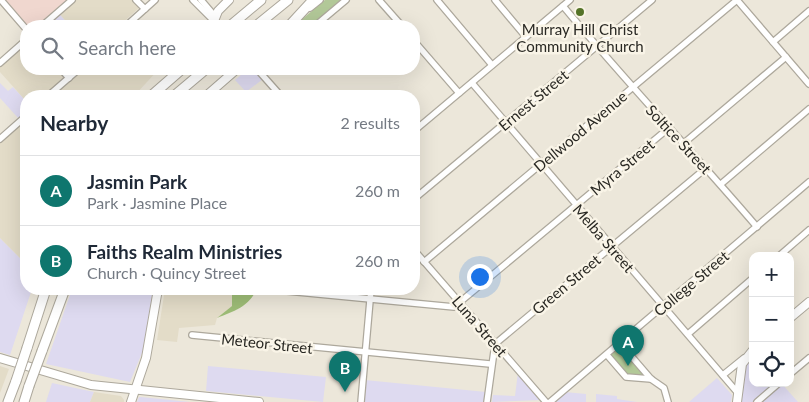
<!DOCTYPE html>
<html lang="en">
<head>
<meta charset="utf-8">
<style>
	:root { --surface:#fff; --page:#f2f2f3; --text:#1f2937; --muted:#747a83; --line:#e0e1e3; --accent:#0f766e }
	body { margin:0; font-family:Lato,sans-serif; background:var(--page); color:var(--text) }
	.controls { position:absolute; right:15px; bottom:15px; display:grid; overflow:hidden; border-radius:10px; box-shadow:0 5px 20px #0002 }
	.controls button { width:45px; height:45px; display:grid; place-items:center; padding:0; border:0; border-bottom:1px solid var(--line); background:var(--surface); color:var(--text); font:25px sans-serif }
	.you { position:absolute; left:479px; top:276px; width:18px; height:18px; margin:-12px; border:4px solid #fff; border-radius:50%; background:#1a73e8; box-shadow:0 0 0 8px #1a73e833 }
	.badge { display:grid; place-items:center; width:32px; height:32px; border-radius:50%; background:var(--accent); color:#fff; font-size:16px; font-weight:700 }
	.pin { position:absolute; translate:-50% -41px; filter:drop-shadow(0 1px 2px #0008) }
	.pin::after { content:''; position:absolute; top:26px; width:18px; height:15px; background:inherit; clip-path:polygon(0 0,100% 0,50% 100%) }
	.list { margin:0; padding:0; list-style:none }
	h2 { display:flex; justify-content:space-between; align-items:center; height:65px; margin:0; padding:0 20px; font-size:21px }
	h2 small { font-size:16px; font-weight:400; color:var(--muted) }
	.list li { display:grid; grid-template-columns:32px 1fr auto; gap:15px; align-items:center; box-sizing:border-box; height:70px; padding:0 20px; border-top:1px solid var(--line) }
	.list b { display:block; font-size:19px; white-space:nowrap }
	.list p { margin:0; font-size:16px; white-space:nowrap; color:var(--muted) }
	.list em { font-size:16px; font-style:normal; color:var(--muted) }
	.icon { flex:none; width:28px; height:28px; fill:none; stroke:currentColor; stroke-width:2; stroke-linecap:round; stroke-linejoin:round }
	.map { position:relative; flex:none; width:809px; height:402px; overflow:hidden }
	.search { position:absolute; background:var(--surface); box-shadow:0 5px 20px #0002; left:20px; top:20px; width:400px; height:55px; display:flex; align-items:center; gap:12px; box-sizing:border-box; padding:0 18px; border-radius:20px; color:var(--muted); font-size:19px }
	.panel { position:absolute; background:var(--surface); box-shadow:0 5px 20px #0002; left:20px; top:90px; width:400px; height:205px; border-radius:20px }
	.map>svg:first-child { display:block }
	.commercial { fill:#dedaf0 }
	.built { fill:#e3dcc8 }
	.education { fill:#f0d7cf }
	.green { fill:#b2c898 }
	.forest { fill:#9ebd77 }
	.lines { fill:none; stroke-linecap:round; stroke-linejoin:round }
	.minor-casing { stroke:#ada89c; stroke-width:8 }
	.major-casing { stroke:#ada89c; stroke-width:10 }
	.highway-casing { stroke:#ada89c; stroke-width:11 }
	.minor { stroke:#fff; stroke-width:5.5 }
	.major { stroke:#fff; stroke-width:8 }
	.highway { stroke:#fff; stroke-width:9 }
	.highway-bridge-casing { stroke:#ada89c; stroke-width:11; stroke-linecap:butt }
	.highway-bridge { stroke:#fff; stroke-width:9 }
	.poi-dot { fill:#547328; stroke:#f9f4e7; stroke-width:2 }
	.labels { text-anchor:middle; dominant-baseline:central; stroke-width:5; stroke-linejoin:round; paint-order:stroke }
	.poi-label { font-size:15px; fill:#292823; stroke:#f9f4e7 }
	.street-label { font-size:15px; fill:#292823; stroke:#f9f4e7 }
</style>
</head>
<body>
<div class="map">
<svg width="809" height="402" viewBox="0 0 809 402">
	<rect width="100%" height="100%" fill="#ece7da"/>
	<!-- commercial -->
	<g class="commercial">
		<polygon points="57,11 70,26 56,26 49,18"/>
		<polygon points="248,69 254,70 263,79 246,92 235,80"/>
		<polygon points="0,83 8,91 13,87 26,101 26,112 19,119 0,98"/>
		<polygon points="0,238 26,264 26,289 32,289 10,355 0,352"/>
		<polygon points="72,289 153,289 144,348 130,382 46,364"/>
		<polygon points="753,356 753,383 776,383 754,402 741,402 747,361"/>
		<polygon points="208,366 326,377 323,402 206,391"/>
		<polygon points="518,372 542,400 492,402 493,395 515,396"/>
		<polygon points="717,378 732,395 731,402 689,402"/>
		<polygon points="365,380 486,392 485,402 364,402"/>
		<polygon points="52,383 94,392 90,402 46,402"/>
		<polygon points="782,384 798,402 761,402"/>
		<polygon points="565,392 586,394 586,402 553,402"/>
		<polygon points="596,394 617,396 617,399 637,402 596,402"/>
		<polygon points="139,397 141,397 190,402 137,402"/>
	</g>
	<!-- built -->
	<g class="built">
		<polygon points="69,0 134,0 140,7 119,26 70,26 57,11"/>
		<polygon points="26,38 26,69 64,69 69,74 44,96 26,96 26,101 0,72 0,61"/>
		<polygon points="82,69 159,69 134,96 71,96 59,89"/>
		<polygon points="22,122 26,126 26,264 0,238 0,142"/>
		<polygon points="165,289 232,289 232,306 217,318 215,325 179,328 177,342 157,340"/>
		<polygon points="0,366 9,369 0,393"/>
		<polygon points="94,392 121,396 124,400 124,402 90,402"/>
	</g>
	<!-- education -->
	<polygon class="education" points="3,0 69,0 39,26 26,26"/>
	<!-- green -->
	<g class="green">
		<polygon points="325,0 342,0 311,26 294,26"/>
		<polygon points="620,346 646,377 628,376 610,355"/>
	</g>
	<!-- forest -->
	<path class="forest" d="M232,289H256C251,306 232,312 217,318L232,306Z"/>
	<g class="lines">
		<defs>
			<g id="minor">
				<polyline points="1,0 26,29"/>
				<polyline points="136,0 145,9"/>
				<polyline points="193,0 214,21"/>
				<polyline points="201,0 213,14 214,21"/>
				<polyline points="379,0 402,26"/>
				<polyline points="437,0 492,65"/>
				<polyline points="495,0 526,37"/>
				<polyline points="737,0 809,84"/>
				<path d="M563,6C625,81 693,152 757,227"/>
				<polyline points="310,8 320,0"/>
				<polyline points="42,26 72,0"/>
				<polyline points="126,26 155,0"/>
				<polyline points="315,26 346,0"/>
				<polyline points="414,41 459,93"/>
				<polyline points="773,42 809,11"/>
				<polyline points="0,63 26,40"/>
				<polyline points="61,69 69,78"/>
				<polyline points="257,69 281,96"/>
				<polyline points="472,83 737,392"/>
				<polyline points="48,96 79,69"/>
				<polyline points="414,131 570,0"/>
				<polyline points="0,139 26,116"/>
				<polyline points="684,143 786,57"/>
				<polyline points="721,184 809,109"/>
				<polyline points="414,199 652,0"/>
				<polyline points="414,250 546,402"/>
				<polyline points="779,256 809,230"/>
				<polyline points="424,262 737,0"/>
				<polyline points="266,289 454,307 670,127"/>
				<polyline points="688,334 753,278"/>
				<polyline points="192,335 490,364"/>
				<polyline points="620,343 651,379 664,388 668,402"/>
				<polyline points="607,355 626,377 651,379"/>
				<polyline points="790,374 809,358"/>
				<polyline points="723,375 744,358"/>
				<polyline points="361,402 371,289"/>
				<polyline points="487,402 495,344 706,168"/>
				<polyline points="550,402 809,182"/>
				<polyline points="757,402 779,383"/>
			</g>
			<g id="major">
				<polyline points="219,26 214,21 218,11 229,0"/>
				<polyline points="206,96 237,69"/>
				<polyline points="790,318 809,302"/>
				<polyline points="0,358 91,385 259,402"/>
				<polyline points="131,402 146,358 158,289"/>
				<polyline points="737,402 742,364 753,350"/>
			</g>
			<g id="highway">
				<polyline points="230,26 261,0"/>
				<polyline points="256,26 288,0"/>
				<polyline points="289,26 313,0"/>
				<polyline points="151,96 182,69"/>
				<polyline points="174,96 206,69"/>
				<polyline points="27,348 46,289"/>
				<polyline points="42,351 65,289"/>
				<polyline points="8,402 16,381"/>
				<polyline points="24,402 29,386"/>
			</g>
		</defs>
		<!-- minor casing -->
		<use href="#minor" class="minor-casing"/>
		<!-- major casing -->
		<use href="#major" class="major-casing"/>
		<!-- highway casing -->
		<use href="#highway" class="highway-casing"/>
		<!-- minor -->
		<use href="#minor" class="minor"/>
		<!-- major -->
		<use href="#major" class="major"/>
		<!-- highway -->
		<use href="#highway" class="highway"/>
		<defs>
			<g id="highway-bridge">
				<polyline points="16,381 27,348"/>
				<polyline points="29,386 42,351"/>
			</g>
		</defs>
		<!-- highway-bridge casing -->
		<use href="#highway-bridge" class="highway-bridge-casing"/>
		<!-- highway-bridge -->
		<use href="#highway-bridge" class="highway-bridge"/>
	</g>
	<!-- markers -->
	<circle class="poi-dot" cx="580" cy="12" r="5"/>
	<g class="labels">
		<!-- poi labels -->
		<g class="poi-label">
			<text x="580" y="29">Murray Hill Christ<tspan x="580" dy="17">Community Church</tspan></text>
		</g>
		<!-- street labels -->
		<g class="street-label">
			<text transform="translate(533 100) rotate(-40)">Ernest Street</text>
			<text transform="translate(580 131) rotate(-40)">Dellwood Avenue</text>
			<text transform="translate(679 139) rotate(47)">Soltice Street</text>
			<text transform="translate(622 167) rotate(-40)">Myra Street</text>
			<text transform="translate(604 238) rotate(49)">Melba Street</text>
			<text transform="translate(691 283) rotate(-40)">College Street</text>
			<text transform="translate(566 284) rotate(-40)">Green Street</text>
			<text transform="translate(480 326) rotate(49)">Luna Street</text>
			<text transform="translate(267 343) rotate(6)">Meteor Street</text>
		</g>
	</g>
</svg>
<div class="controls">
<button>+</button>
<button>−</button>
<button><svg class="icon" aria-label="locate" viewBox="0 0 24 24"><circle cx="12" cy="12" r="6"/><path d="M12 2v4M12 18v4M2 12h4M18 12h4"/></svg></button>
</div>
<div class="you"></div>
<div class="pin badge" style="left:628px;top:366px">A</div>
<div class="pin badge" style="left:345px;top:392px">B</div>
<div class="search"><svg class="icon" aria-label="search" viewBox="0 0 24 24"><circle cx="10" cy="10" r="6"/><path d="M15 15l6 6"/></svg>Search here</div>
<section class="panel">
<h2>Nearby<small>2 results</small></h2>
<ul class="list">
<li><span class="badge">A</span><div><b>Jasmin Park</b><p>Park · Jasmine Place</p></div><em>260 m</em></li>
<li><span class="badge">B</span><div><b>Faiths Realm Ministries</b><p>Church · Quincy Street</p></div><em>260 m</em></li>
</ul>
</section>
</div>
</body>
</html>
